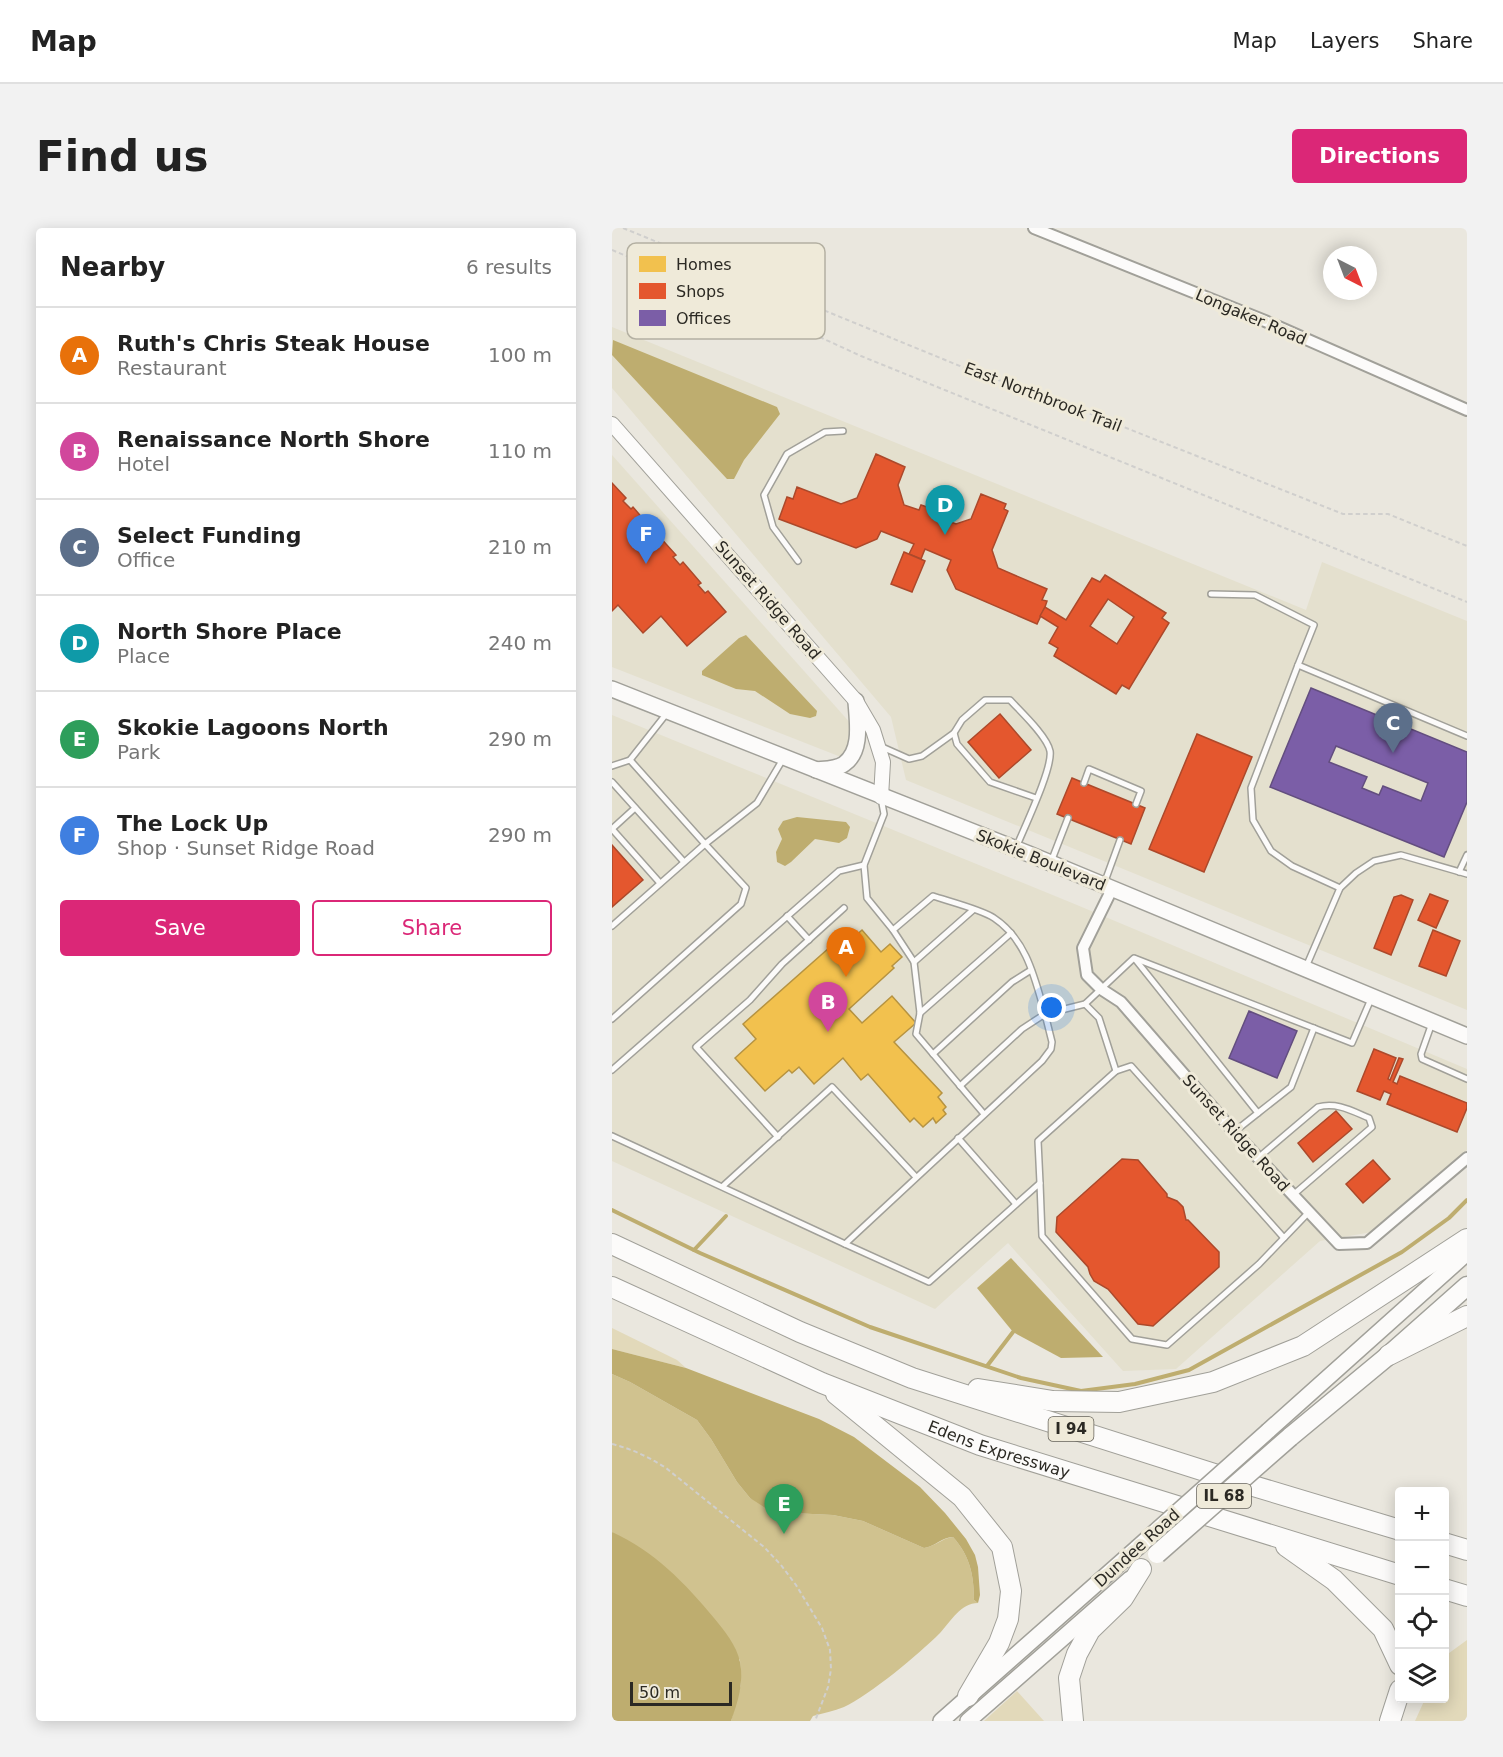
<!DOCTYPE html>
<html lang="en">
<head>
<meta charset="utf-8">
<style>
	:root { --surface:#fff; --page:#f2f2f2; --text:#222; --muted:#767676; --line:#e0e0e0; --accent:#db2777 }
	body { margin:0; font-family:"DejaVu Sans",sans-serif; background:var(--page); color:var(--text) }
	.controls { position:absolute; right:18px; bottom:18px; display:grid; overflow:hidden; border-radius:6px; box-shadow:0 3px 15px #0003 }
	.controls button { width:54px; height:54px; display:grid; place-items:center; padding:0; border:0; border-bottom:2px solid var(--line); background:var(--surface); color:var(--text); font:30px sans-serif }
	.compass { position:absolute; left:711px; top:18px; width:54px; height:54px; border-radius:50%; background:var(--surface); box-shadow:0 3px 15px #0003; rotate:138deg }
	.scale { position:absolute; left:18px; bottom:15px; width:102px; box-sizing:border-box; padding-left:6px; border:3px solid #2b2923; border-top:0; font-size:16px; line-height:21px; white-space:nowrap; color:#2b2923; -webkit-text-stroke:4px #efead9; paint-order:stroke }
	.you { position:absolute; left:440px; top:780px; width:21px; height:21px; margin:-15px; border:4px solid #fff; border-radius:50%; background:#1a73e8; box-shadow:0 0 0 9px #1a73e833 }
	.badge { display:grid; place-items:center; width:39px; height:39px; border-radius:50%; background:var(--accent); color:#fff; font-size:20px; font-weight:700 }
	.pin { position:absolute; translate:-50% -50px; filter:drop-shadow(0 2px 3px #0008) }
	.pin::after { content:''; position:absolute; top:32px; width:21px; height:18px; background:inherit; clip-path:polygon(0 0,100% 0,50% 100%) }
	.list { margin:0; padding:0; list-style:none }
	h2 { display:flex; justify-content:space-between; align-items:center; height:78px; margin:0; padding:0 24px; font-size:26px }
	h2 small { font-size:20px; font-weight:400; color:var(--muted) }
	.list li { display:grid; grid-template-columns:39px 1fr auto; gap:18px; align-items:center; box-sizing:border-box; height:96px; padding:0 24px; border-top:2px solid var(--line) }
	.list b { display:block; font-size:22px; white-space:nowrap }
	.list p { margin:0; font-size:20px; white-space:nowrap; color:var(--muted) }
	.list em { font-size:20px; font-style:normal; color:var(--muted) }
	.actions { display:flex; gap:12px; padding:18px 24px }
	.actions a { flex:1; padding:14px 0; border:2px solid var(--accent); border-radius:6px; text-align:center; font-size:21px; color:var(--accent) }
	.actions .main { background:var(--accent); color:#fff }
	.icon { flex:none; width:33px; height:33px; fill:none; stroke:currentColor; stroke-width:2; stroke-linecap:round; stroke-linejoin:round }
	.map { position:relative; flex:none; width:855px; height:1493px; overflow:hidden; border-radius:6px }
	header { display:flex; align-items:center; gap:36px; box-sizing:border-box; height:84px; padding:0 30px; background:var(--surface); border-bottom:2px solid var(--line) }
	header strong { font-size:28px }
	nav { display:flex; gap:33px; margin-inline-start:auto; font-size:21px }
	.intro { display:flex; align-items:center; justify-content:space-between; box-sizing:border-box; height:144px; padding:0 36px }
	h1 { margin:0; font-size:42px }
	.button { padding:15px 27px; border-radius:6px; background:var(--accent); color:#fff; font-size:21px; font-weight:700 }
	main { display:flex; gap:36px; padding:0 36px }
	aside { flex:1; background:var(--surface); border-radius:6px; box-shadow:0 3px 15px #0003 }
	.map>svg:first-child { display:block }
	.built { fill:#e4e0ce }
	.green { fill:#e2d9ba }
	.forest { fill:#d0c28f }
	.water { fill:#bead6f }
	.homes { fill:#f2c14e; stroke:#b69341; stroke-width:1.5 }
	.shops { fill:#e4572e; stroke:#ac492b; stroke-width:1.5; fill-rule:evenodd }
	.offices { fill:#7b5ea7; stroke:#634e7f; stroke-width:1.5; fill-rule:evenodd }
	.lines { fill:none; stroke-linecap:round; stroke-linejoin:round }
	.stream { stroke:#bead6f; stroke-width:4 }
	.service-casing { stroke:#a1a099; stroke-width:8 }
	.minor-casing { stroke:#a1a099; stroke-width:14 }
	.tertiary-casing { stroke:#a1a099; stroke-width:16 }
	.secondary-casing { stroke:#a1a099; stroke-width:18 }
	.primary-casing { stroke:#a1a099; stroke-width:21 }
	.motorway-casing { stroke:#a1a099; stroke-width:22 }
	.path { stroke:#d0cfcd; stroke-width:2; stroke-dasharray:4.5 3; stroke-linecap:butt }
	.service { stroke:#fcfbfa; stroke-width:5 }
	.minor { stroke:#fcfbfa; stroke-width:10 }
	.tertiary { stroke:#fcfbfa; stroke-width:14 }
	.secondary { stroke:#fcfbfa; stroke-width:15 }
	.primary { stroke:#fcfbfa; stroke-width:18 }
	.motorway { stroke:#fcfbfa; stroke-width:20 }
	.secondary-bridge-casing { stroke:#a1a099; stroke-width:18; stroke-linecap:butt }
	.primary-bridge-casing { stroke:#a1a099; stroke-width:21; stroke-linecap:butt }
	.secondary-bridge { stroke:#fcfbfa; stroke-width:15 }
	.primary-bridge { stroke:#fcfbfa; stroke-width:18 }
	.labels { text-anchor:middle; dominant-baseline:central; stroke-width:6; stroke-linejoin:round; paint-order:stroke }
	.shield { fill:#efead9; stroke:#66635a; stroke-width:1.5 }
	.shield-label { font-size:15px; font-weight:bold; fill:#2b2923 }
	.street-label { font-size:16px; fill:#2b2923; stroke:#efead9 }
	.key { fill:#efead9; stroke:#b4b0a2; stroke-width:1.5 }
	.key-label { font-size:16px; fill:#2b2923 }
</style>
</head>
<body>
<header>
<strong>Map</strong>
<nav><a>Map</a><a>Layers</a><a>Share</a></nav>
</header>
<div class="intro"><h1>Find us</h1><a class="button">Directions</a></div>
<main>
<aside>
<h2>Nearby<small>6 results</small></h2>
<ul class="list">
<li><span class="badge" style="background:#e8710a">A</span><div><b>Ruth's Chris Steak House</b><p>Restaurant</p></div><em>100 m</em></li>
<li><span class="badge" style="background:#d1479c">B</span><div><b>Renaissance North Shore</b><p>Hotel</p></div><em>110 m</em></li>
<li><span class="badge" style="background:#5c6f8a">C</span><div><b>Select Funding</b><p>Office</p></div><em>210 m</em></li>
<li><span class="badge" style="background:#0f9aa8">D</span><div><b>North Shore Place</b><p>Place</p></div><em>240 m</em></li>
<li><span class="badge" style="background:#2e9e5b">E</span><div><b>Skokie Lagoons North</b><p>Park</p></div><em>290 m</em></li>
<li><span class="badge" style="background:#3f7fe0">F</span><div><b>The Lock Up</b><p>Shop · Sunset Ridge Road</p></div><em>290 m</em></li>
</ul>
<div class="actions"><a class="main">Save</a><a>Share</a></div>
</aside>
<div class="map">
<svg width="855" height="1493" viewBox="0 0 855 1493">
	<rect width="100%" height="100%" fill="#eae7de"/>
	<!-- built -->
	<g class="built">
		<polygon points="0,99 694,382 710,334 855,393 855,782 294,552 279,489 0,160"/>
		<polygon points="0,227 240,497 234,531 0,439"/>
		<polygon points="0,487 465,677 855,841 855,922 760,1004 708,1013 564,1141 511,1143 396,1015 323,1081 0,933"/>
	</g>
	<!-- green -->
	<g class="green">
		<polygon points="0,1100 65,1132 74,1140 0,1121"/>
		<polygon points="855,1412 855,1493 803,1493 813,1471 832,1470 833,1428"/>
		<polygon points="405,1463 432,1493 372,1493"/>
	</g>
	<!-- forest -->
	<path class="forest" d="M0,1146L18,1154L85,1192L99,1211L125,1254L138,1270L180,1285L221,1287L251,1293L312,1320C324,1318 330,1310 341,1309C358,1328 362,1347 362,1372L366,1375C349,1375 339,1393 328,1405C307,1426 258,1467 232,1479C222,1483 211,1485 201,1488L198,1493H119L129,1456L128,1432L0,1304Z"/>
	<!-- water -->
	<g class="water">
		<polygon points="1,112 165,179 168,186 132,232 122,251 115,251 0,127"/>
		<polygon points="134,407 205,483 204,488 198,490 178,486 143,463 124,461 90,447 90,443 127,410"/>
		<polygon points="185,589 234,594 238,599 235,610 227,615 203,611 179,634 173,638 165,634 164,624 170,611 166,601 171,593"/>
		<polygon points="399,1030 491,1129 449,1130 401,1104 365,1060"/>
		<path d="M0,1121L74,1140L207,1191L242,1209L308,1259L333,1285L354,1311L363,1327L366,1339L368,1367L366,1375L362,1372C362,1347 358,1328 341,1309C330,1309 324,1318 312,1320L251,1293L221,1287L180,1285L155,1281L138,1270L125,1254L99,1211L85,1192L18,1154L0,1146Z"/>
		<path d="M0,1304C42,1323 73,1355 102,1390C112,1402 125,1418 128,1434C132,1454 126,1474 119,1493H0Z"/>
	</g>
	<!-- homes -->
	<polygon class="homes" points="250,702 269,724 278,716 290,729 280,738 282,740 237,781 250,795 280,768 304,795 282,814 330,865 326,869 334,879 331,882 334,886 324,895 321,890 311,899 302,890 298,894 256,846 249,852 231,830 202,856 187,839 180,845 177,842 153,863 123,830 144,811 131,796 226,712 232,718"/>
	<!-- shops -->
	<g class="shops">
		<polygon points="264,226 293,239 286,257 292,277 307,282 309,277 330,284 328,290 344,296 359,291 369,266 394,276 392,281 396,283 380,322 386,340 435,361 430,372 435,373 433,379 425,396 344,361 335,342 339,332 313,321 309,331 297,326 302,316 269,303 265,311 244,320 167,291 175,269 181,271 185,259 229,276 245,270"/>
		<polygon points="0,255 14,270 11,273 19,281 21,279 38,299 36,301 43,310 46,307 64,327 61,329 68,337 71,334 89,355 86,357 93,365 96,363 114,384 75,418 49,388 31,405 6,377 0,383"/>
		<polygon points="292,324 313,333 300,364 279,356"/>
		<path d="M493,347L554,385L550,390L557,395L517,461L510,457L504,466L442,428L446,420L437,415L446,399L428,388L433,379L454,392L480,350L488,354ZM496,371L522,389L505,416L478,398Z"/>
		<polygon points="388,486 419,522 387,550 356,514"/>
		<polygon points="585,506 640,529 592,644 537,621"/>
		<polygon points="460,550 533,580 519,616 445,586"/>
		<polygon points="0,617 31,652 0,679"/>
		<polygon points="818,666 836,673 824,700 806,692"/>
		<polygon points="789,667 801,672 779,727 762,720 782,669"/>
		<polygon points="821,702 848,713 834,748 807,738"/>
		<polygon points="762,821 784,830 776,851 778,852 787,830 791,831 781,854 785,856 788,848 855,875 855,880 845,904 775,876 779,866 772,863 768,872 745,863"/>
		<polygon points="724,883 740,901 701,934 686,915"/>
		<polygon points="510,931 526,932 555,966 555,969 565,973 571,979 574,992 576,992 607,1024 607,1039 541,1098 526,1096 496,1061 482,1053 478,1046 476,1039 444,1004 445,989"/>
		<polygon points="761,932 778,951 751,975 734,956"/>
	</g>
	<!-- offices -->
	<g class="offices">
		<path d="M699,460L855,524V574L832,629L658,559ZM724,518L816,555L809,573L771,558L767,567L750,560L755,549L717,534Z"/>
		<polygon points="637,783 685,803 665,850 617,830"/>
	</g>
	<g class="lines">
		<!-- stream -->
		<g class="stream">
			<polyline points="0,982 88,1025 258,1099 409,1150 469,1163 523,1156 577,1142 790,1024 837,990 855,972"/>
			<polyline points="82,1022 114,988"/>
			<polyline points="375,1138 401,1104"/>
		</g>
		<defs>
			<g id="service">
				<polyline points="186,333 161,299 152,267 175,226 213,204 231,203"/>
				<polyline points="599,366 643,367 702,397 686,437 855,508"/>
				<polyline points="686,437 639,560 641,592 659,623 680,638 728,660"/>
				<polyline points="270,519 297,531 310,528 342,505"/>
				<polyline points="18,532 93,616 145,575 171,531"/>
				<polyline points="0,538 18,532 55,485"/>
				<polyline points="0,554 72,634"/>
				<polyline points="472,555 477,541 529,563 524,576"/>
				<path d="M269,570L272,586L252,637L255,670L281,702L321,668C336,673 371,682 382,690C415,712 423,751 433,786L473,776L522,730L740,815L759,771"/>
				<polyline points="0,601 48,655"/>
				<polyline points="0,601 23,580"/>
				<path d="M404,620C412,600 441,540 438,523C435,508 408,483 398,472H373L350,492L342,505L345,516L378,554L424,570"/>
				<polyline points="439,634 456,590"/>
				<polyline points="847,644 855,627"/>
				<polyline points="492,656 508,612"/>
				<polyline points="175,688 197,712"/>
				<polyline points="0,698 93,616 134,660 129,676 0,791"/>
				<polyline points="281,702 302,734 308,785 304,806 372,886"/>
				<polyline points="523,731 646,885 679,859 702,800"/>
				<polyline points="302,734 361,682"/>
				<polyline points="694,739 728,660 744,645 762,633 789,627 855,646"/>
				<polyline points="473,776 487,790 504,843 519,838 672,1010 697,984"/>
				<polyline points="308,785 399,705"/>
				<polyline points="820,795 809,826 810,831 855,851"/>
				<polyline points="321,826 400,754 419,742"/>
				<polyline points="0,842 227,643 252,637"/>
				<polyline points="622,904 646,885"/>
				<polyline points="0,908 233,1016 430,833 439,821 440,814 433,786 410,801 348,858"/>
				<polyline points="166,909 84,819 138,772 170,736 232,680"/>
				<polyline points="346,910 404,976"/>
				<path d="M646,930L706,879C725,874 740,883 757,890L760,899L681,967"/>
				<polyline points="428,955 426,913 504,843"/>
				<polyline points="111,958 220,859 304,949"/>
				<polyline points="233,1016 317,1054 428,955 430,1008 520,1111 555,1117 647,1036 672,1010"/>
			</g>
			<g id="minor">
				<polyline points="422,0 653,93 855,182"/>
				<polyline points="500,661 471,720 475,747 489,761 509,774 622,904 727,1016 755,1015 855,930"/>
			</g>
			<polyline id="tertiary" points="0,196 244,473 261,502 271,534 269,569"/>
			<g id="secondary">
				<polyline points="0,461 417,626 855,808"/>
				<path d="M204,542C213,541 225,541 232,536C251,523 245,492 244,473"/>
				<polyline points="656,1203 855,1025"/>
				<polyline points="329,1493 525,1320"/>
				<polyline points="356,1493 518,1351"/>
			</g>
			<polyline id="primary" points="678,1209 777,1127 855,1058"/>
			<g id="motorway">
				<polyline points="0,1016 188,1104 300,1150 618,1251 788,1302"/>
				<path id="s1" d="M0,1059L210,1155L368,1217L788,1347"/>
				<polyline points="777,1127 855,1088"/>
				<polyline points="366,1161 441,1173 507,1174 601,1154 691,1118 855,1011"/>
				<polyline points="224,1166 350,1269 390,1319 399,1363 396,1391 387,1415 356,1468"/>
				<polyline points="832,1315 855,1322"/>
				<polyline points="674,1318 722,1352 771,1401 788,1437"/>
				<polyline points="832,1361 855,1368"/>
				<polyline points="461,1493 457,1450 465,1426 478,1402 511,1370 529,1341"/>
				<polyline points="778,1493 788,1462"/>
			</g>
		</defs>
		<!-- service casing -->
		<use href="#service" class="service-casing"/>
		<!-- minor casing -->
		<use href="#minor" class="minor-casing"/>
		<!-- tertiary casing -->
		<use href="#tertiary" class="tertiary-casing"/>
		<!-- secondary casing -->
		<use href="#secondary" class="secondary-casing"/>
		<!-- primary casing -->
		<use href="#primary" class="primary-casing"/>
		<!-- motorway casing -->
		<use href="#motorway" class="motorway-casing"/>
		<!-- path -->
		<g class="path">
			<polyline points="11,0 365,145 426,165 731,286 776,286 855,318"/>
			<polyline points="0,22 175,94 249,128 855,374"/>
			<path d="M0,1216C20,1221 37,1229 54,1240L152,1319L169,1337L184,1357L210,1400L218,1422L219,1441L216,1459L203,1493"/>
		</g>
		<!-- service -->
		<use href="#service" class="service"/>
		<!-- minor -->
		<use href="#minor" class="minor"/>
		<!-- tertiary -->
		<use href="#tertiary" class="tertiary"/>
		<!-- secondary -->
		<use href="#secondary" class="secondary"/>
		<!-- primary -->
		<use href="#primary" class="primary"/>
		<!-- motorway -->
		<use href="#motorway" class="motorway"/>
		<defs>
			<polyline id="secondary-bridge" points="525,1320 656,1203"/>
			<polyline id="primary-bridge" points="545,1326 678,1209"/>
		</defs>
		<!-- secondary-bridge casing -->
		<use href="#secondary-bridge" class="secondary-bridge-casing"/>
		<!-- primary-bridge casing -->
		<use href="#primary-bridge" class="primary-bridge-casing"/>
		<!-- secondary-bridge -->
		<use href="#secondary-bridge" class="secondary-bridge"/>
		<!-- primary-bridge -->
		<use href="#primary-bridge" class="primary-bridge"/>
	</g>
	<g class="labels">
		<!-- shield labels -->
		<g class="shield">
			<rect x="436.5" y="1189" width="45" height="24" rx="4.5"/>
			<rect x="585" y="1256" width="54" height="24" rx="4.5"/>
		</g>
		<g class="shield-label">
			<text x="459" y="1201">I 94</text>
			<text x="612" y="1268">IL 68</text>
		</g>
		<!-- street labels -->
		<g class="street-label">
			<text transform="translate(639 89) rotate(23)">Longaker Road</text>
			<text transform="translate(431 169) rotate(21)">East Northbrook Trail</text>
			<text transform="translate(156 372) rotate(49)">Sunset Ridge Road</text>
			<text transform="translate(429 632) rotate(22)">Skokie Boulevard</text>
			<text transform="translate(624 905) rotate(48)">Sunset Ridge Road</text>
			<text stroke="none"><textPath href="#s1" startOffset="420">Edens Expressway</textPath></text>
			<text transform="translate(525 1320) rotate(-42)">Dundee Road</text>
		</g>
	</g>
	<!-- legend -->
	<rect x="15" y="15" width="198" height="96" rx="9" class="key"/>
	<rect x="27" y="28" width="27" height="16" fill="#f2c14e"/>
	<rect x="27" y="55" width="27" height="16" fill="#e4572e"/>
	<rect x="27" y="82" width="27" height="16" fill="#7b5ea7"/>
	<g class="key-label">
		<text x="64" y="42">Homes</text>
		<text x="64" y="69">Shops</text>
		<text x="64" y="96">Offices</text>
	</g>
</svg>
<div class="controls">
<button>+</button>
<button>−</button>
<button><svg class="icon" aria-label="locate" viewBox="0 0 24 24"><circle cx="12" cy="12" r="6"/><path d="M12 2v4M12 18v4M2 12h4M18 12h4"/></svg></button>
<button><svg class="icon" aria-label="layers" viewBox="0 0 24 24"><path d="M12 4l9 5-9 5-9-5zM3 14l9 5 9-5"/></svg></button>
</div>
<svg class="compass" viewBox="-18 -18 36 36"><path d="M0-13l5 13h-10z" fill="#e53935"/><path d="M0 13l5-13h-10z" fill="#767676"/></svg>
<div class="scale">50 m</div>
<div class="you"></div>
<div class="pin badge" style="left:234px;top:749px;background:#e8710a">A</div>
<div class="pin badge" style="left:216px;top:804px;background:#d1479c">B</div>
<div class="pin badge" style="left:781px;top:525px;background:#5c6f8a">C</div>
<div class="pin badge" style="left:333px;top:307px;background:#0f9aa8">D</div>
<div class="pin badge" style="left:172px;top:1306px;background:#2e9e5b">E</div>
<div class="pin badge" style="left:34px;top:336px;background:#3f7fe0">F</div>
</div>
</main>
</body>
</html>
